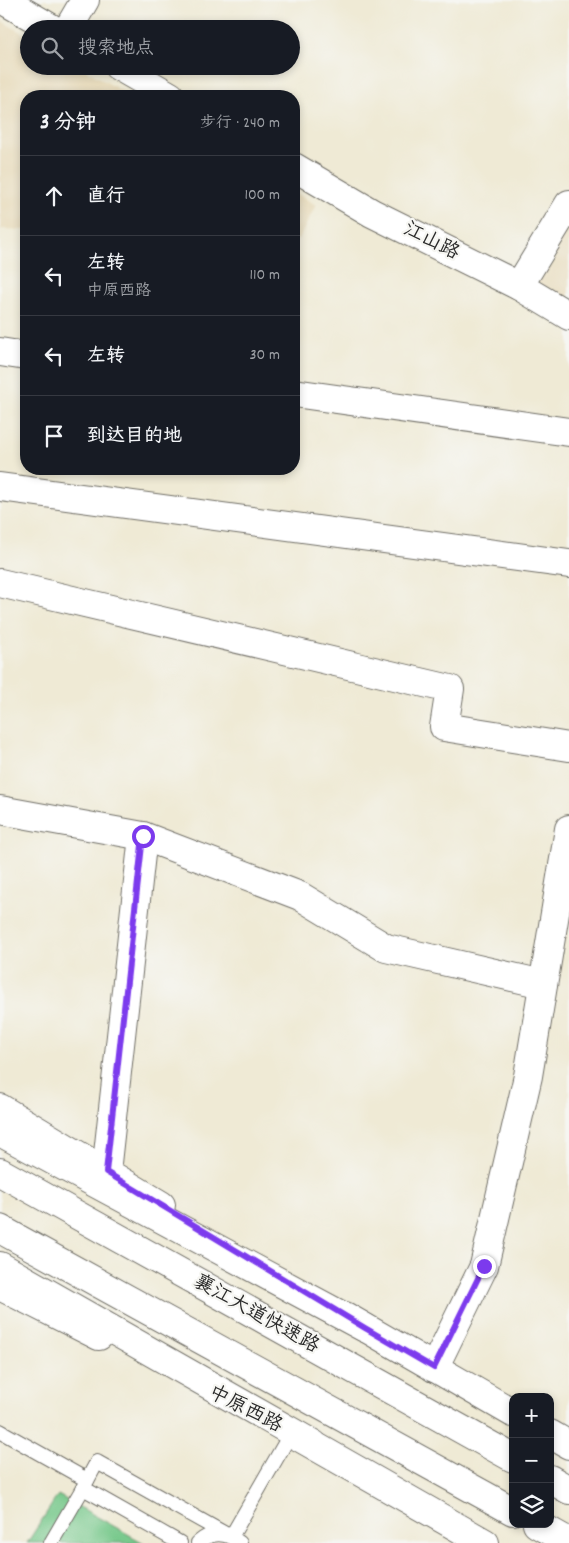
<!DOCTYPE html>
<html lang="zh">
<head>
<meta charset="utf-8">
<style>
	:root { --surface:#171b24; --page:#20242c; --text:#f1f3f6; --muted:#9ea1a6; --line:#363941 }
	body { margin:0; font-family:Dekko,"LXGW WenKai TC",sans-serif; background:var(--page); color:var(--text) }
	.controls { position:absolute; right:15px; bottom:15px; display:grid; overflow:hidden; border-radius:10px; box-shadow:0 2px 8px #0003 }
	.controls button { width:45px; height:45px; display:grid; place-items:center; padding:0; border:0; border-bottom:1px solid var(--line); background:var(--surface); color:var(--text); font:25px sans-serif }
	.stop { position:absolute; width:15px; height:15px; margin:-11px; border:4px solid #7c3aed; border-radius:50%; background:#fff }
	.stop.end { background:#7c3aed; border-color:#fff; box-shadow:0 1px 5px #0008 }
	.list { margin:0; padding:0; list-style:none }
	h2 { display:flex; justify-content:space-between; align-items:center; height:65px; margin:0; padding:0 20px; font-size:21px }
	h2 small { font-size:16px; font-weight:400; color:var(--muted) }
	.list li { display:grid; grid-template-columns:32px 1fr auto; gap:15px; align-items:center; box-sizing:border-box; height:80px; padding:0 20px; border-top:1px solid var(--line) }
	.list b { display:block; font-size:19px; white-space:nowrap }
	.list p { margin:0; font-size:16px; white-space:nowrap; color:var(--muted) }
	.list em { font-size:16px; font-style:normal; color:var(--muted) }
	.icon { flex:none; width:28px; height:28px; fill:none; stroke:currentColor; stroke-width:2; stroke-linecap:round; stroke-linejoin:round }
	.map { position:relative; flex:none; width:569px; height:1543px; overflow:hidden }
	.search { position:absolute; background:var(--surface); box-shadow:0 2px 8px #0003; left:20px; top:20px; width:280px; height:55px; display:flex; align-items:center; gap:12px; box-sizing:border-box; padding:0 18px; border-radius:28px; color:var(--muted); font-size:19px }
	.panel { position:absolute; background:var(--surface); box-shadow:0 2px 8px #0003; left:20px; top:90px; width:280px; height:385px; border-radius:20px }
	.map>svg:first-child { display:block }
	.built { fill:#e7daba }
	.green { fill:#76c88a; stroke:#507a5a }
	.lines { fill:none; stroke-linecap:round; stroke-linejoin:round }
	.service-casing { stroke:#706e66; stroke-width:16 }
	.minor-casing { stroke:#706e66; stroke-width:30 }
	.tertiary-casing { stroke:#706e66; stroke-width:30 }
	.primary-casing { stroke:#706e66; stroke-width:30 }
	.trunk-casing { stroke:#706e66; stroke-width:30 }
	.service { stroke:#fff; stroke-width:14 }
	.minor { stroke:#fff; stroke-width:28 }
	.tertiary { stroke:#fff; stroke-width:28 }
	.primary { stroke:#fff; stroke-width:28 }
	.trunk { stroke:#fff; stroke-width:28 }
	.route { stroke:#7c3aed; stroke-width:6 }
	.labels { text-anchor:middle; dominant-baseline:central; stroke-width:4.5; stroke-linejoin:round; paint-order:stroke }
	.street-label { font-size:20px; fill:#2b2b2b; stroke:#f6f6f2 }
</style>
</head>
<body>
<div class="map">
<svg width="569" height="1543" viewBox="0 0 569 1543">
	<rect width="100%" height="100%" fill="#f6f6f2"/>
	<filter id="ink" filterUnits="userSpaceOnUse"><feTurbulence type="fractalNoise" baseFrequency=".02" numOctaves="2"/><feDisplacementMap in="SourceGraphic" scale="10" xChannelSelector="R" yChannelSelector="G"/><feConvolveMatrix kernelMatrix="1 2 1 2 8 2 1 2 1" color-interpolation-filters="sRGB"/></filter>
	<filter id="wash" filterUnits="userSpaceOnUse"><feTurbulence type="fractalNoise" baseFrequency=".0096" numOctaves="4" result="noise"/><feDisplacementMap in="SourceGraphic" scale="20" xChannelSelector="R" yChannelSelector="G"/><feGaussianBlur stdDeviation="1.12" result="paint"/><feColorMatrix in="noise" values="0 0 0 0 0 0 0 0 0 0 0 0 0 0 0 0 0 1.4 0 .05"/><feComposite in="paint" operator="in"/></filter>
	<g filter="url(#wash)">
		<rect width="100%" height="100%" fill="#efead5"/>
		<!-- built -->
		<g class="built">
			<polygon points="0,20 29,37 29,66 79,66 130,96 26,96 26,230 0,229"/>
			<polygon points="294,192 316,205 299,239 294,239"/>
			<polygon points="569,204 569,316 519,286"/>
		</g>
		<!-- green -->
		<polygon class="green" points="58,1495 144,1543 27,1543"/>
	</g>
	<g filter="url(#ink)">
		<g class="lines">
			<defs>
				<g id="service">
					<polyline points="0,1431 87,1480"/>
					<polyline points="83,1488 97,1462 229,1536"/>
					<polyline points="231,1537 291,1433"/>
					<polyline points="51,1543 83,1488 180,1543"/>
					<path d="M198,1543C211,1531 227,1532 240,1543"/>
				</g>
				<g id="minor">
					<polyline points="68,29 85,0"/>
					<polyline points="0,352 26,356"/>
					<polyline points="294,393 569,432"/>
					<polyline points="0,487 569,564"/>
					<polyline points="0,583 450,689 444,727 569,747"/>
					<polyline points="0,810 143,836 106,1172"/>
					<polyline points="143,836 300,896 386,948 543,984"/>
					<polyline points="434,1368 484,1266 528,1076 569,829"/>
				</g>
				<g id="tertiary">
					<polyline points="3,0 53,29"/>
					<polyline points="118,66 170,96"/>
					<polyline points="294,167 372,213 519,286 569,316"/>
					<polyline points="519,286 569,204"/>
				</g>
				<g id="primary">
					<polyline points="0,1108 161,1205"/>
					<polyline points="0,1286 99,1336"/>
					<polyline points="345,1316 513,1413"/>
					<polyline points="292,1433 485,1543"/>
					<polyline points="550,1434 569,1445"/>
				</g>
				<g id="trunk">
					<polyline points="0,1132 365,1328"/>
					<polyline points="0,1172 513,1458"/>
					<polyline points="0,1229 513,1511"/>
					<polyline points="0,1266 313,1444"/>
					<polyline points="550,1479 569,1490"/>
					<polyline points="537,1524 569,1542"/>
				</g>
			</defs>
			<!-- service casing -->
			<use href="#service" class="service-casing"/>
			<!-- minor casing -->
			<use href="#minor" class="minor-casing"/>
			<!-- tertiary casing -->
			<use href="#tertiary" class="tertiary-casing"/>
			<!-- primary casing -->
			<use href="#primary" class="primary-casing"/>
			<!-- trunk casing -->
			<use href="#trunk" class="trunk-casing"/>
			<!-- service -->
			<use href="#service" class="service"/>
			<!-- minor -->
			<use href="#minor" class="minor"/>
			<!-- tertiary -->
			<use href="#tertiary" class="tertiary"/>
			<!-- primary -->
			<use href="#primary" class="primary"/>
			<!-- trunk -->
			<use href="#trunk" class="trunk"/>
		</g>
	</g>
	<g class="lines" filter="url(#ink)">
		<!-- route -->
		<polyline class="route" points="143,836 106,1172 365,1328 434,1368 484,1266"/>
	</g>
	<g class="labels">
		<!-- street labels -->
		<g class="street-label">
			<text transform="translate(431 242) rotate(27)">江山路</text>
			<text transform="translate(256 1315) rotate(29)">襄江大道快速路</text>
			<text transform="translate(245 1410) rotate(27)">中原西路</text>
		</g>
	</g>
</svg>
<div class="controls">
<button>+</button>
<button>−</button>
<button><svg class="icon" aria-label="layers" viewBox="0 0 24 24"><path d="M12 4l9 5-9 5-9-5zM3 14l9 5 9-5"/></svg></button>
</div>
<div class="stop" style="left:143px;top:836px"></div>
<div class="stop end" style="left:484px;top:1266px"></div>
<div class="search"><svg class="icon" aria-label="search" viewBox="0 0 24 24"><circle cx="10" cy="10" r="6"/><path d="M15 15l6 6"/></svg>搜索地点</div>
<section class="panel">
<h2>3 分钟<small>步行 · 240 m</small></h2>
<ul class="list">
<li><svg class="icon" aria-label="ahead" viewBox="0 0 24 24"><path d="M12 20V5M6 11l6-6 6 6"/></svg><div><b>直行</b></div><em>100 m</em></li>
<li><svg class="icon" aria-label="left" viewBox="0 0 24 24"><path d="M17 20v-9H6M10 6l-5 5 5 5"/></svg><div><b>左转</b><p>中原西路</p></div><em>110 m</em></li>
<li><svg class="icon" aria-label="left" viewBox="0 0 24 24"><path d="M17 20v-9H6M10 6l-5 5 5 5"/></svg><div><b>左转</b></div><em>30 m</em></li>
<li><svg class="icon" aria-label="arrive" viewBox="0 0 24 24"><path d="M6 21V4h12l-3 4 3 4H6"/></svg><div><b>到达目的地</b></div></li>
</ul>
</section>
</div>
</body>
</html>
